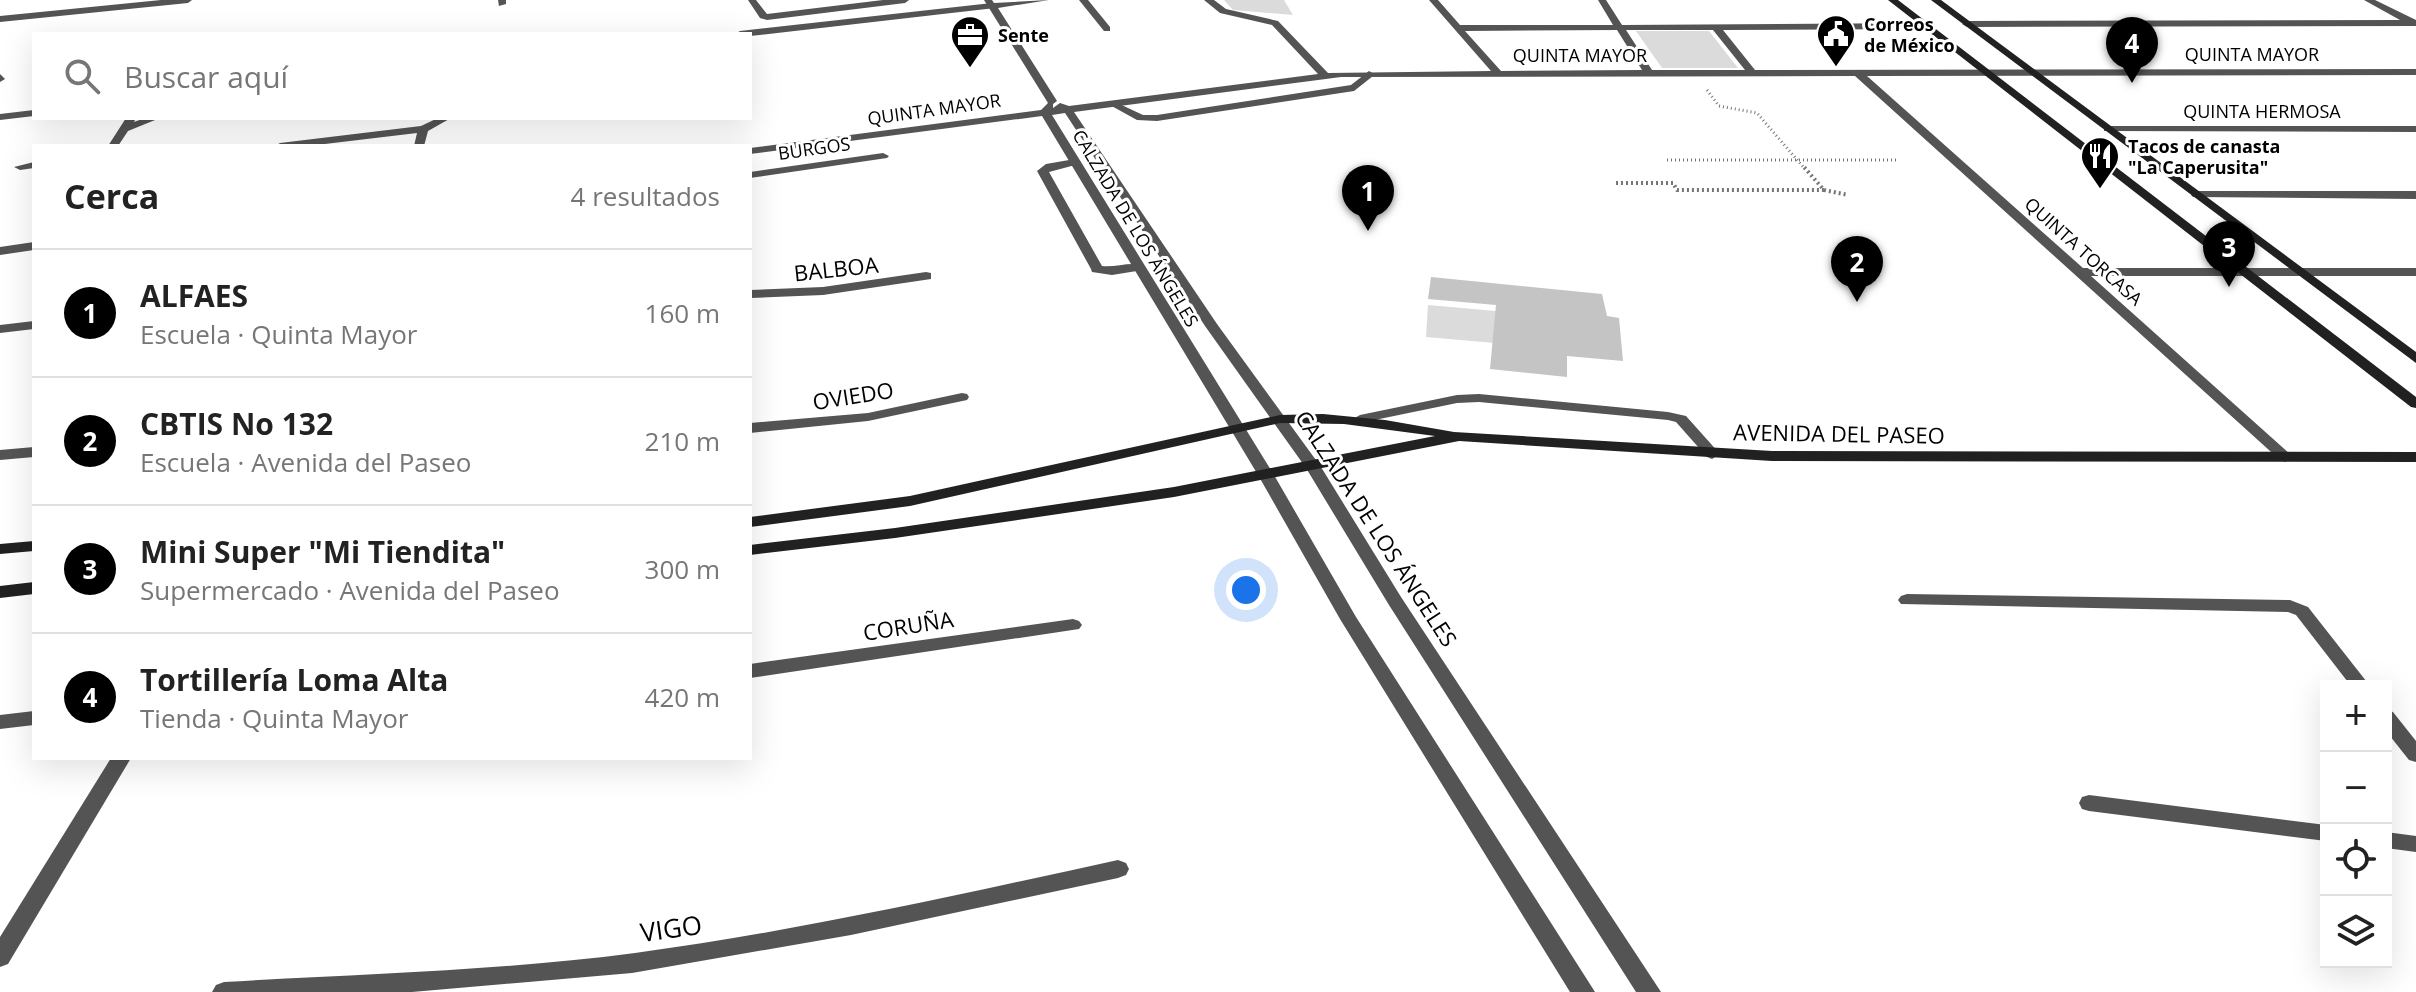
<!DOCTYPE html>
<html lang="es">
<head>
<meta charset="utf-8">
<style>
	:root { --surface:#fff; --page:#f6f6f6; --text:#222; --muted:#767676; --line:#e0e0e0; --accent:#000 }
	body { margin:0; font-family:"Open Sans",sans-serif; background:var(--page); color:var(--text) }
	.controls { position:absolute; right:24px; bottom:24px; display:grid; overflow:hidden; border-radius:0px; box-shadow:0 8px 32px #0002 }
	.controls button { width:72px; height:72px; display:grid; place-items:center; padding:0; border:0; border-bottom:2px solid var(--line); background:var(--surface); color:var(--text); font:40px sans-serif }
	.you { position:absolute; left:1246px; top:590px; width:28px; height:28px; margin:-20px; border:6px solid #fff; border-radius:50%; background:#1a73e8; box-shadow:0 0 0 12px #1a73e833 }
	.badge { display:grid; place-items:center; width:52px; height:52px; border-radius:50%; background:var(--accent); color:#fff; font-size:26px; font-weight:700 }
	.pin { position:absolute; translate:-50% -66px; filter:drop-shadow(0 2px 4px #0008) }
	.pin::after { content:''; position:absolute; top:42px; width:28px; height:24px; background:inherit; clip-path:polygon(0 0,100% 0,50% 100%) }
	.list { margin:0; padding:0; list-style:none }
	h2 { display:flex; justify-content:space-between; align-items:center; height:104px; margin:0; padding:0 32px; font-size:34px }
	h2 small { font-size:26px; font-weight:400; color:var(--muted) }
	.list li { display:grid; grid-template-columns:52px 1fr auto; gap:24px; align-items:center; box-sizing:border-box; height:128px; padding:0 32px; border-top:2px solid var(--line) }
	.list b { display:block; font-size:30px; white-space:nowrap }
	.list p { margin:0; font-size:26px; white-space:nowrap; color:var(--muted) }
	.list em { font-size:26px; font-style:normal; color:var(--muted) }
	.icon { flex:none; width:44px; height:44px; fill:none; stroke:currentColor; stroke-width:2; stroke-linecap:round; stroke-linejoin:round }
	.map { position:relative; flex:none; width:2416px; height:992px; overflow:hidden }
	.search { position:absolute; background:var(--surface); box-shadow:0 8px 32px #0002; left:32px; top:32px; width:720px; height:88px; display:flex; align-items:center; gap:20px; box-sizing:border-box; padding:0 28px; border-radius:0px; color:var(--muted); font-size:30px }
	.panel { position:absolute; background:var(--surface); box-shadow:0 8px 32px #0002; left:32px; top:144px; width:720px; height:616px; border-radius:0px }
	.map>svg:first-child { display:block }
	.green { fill:#dbdbdb }
	.building { fill:#c4c4c4 }
	.lines { fill:none; stroke-linecap:round; stroke-linejoin:round }
	.path-far1 { stroke:#767676; stroke-width:3; stroke-dasharray:1 3; stroke-linecap:butt }
	.path { stroke:#767676; stroke-width:4; stroke-dasharray:2 3; stroke-linecap:butt }
	.lane { fill:#545454; fill-rule:evenodd }
	.street { fill:#545454; fill-rule:evenodd }
	.secondary { fill:#212121; fill-rule:evenodd }
	.labels { text-anchor:middle; dominant-baseline:central; stroke-width:6; stroke-linejoin:round; paint-order:stroke }
	.far-poi-label { font-size:18px; font-weight:bold; fill:#000; stroke:#fff; text-anchor:start }
	.far-street-label { font-size:18px; fill:#000; stroke:#fff }
	.street-label { font-size:22px; fill:#000; stroke:#fff }
	.near-street-label { font-size:26px; fill:#000; stroke:#fff }
</style>
</head>
<body>
<div class="map">
<svg width="2416" height="992" viewBox="0 0 2416 992">
	<rect width="100%" height="100%" fill="#fff"/>
	<!-- green -->
	<g class="green">
		<polygon points="1224,0 1284,0 1293,15 1233,10"/>
		<polygon points="1636,31 1709,31 1738,68 1662,68"/>
		<polygon points="1428,305 1539,315 1540,347 1426,337"/>
	</g>
	<!-- building -->
	<polygon class="building" points="1431,277 1602,294 1607,316 1619,318 1623,361 1567,356 1567,377 1490,369 1496,305 1428,299"/>
	<g class="lines">
		<!-- path-far1 -->
		<g class="path-far1">
			<polyline points="1707,90 1719,106 1757,113 1805,169"/>
			<polyline points="1667,160 1897,160"/>
		</g>
		<!-- path -->
		<g class="path">
			<polyline points="1616,183 1673,183 1677,190 1824,190 1804,167"/>
			<polyline points="1824,190 1848,195"/>
		</g>
		<!-- lane -->
		<g class="lane">
			<polygon points="161,0 192,0 188,3 0,22 0,16"/>
			<polygon points="498,0 506,0 506,4 499,6"/>
			<polygon points="748,0 756,0 767,14 883,0 909,0 905,3 767,20 760,18"/>
			<polygon points="992,3 996,6 995,8 750,36 735,34 740,31"/>
			<polygon points="1369,71 1374,74 1373,76 1354,91 1157,121 1137,120 1108,104 1113,101 1143,115 1157,115 1351,85"/>
			<polygon points="0,74 5,79 0,82"/>
			<polygon points="34,110 34,116 0,120 0,114"/>
			<polygon points="126,118 136,118 134,122 145,118 160,118 128,131 118,146 108,146"/>
			<polygon points="438,118 451,118 428,131 424,146 414,146 417,133 308,146 275,146 280,143 421,126"/>
			<path d="M1075,159L1081,162L1079,164L1049,172L1102,266C1115,268 1135,260 1145,267L1143,270L1112,275L1092,272L1091,269L1037,171L1046,164Z"/>
			<polygon points="34,162 34,168 20,170 14,167"/>
			<polygon points="1479,394 1668,412 1686,416 1720,454 1712,459 1707,457 1676,422 1668,420 1479,402 1457,403 1360,423 1353,419 1360,415 1457,395"/>
		</g>
		<!-- street -->
		<g class="street">
			<path d="M984,0H992L994,3L1049,0L998,8L1057,101L1053,104V108L1060,103L1069,106L1318,74L1272,25L1220,13L1204,0H1214L1226,9L1278,21L1328,73L1491,71L1429,0H1438L1460,25H1613L1598,0H1606L1622,25L1927,23L1932,26L1927,29L1723,30L1755,70L2416,69V75L1867,76L2083,268H2416V276H2091L2290,454L2293,457L2285,462L2280,460L1855,76L1341,77L1074,112L1217,324L1321,467L1401,597L1661,992H1636L1389,605L1306,468L1205,326L1065,113L1052,115L1274,475L1356,617L1595,992H1570L1340,619L1258,475L1042,116L750,154V148L1041,110L1048,103ZM1617,30L1642,70L1501,71L1465,31ZM1626,30H1713L1745,70H1652Z"/>
			<polygon points="1079,0 1088,0 1110,27 1110,31 1104,31"/>
			<polygon points="2364,0 2375,0 2416,20 2416,26 1967,27 1962,24 1967,21 2400,20"/>
			<polygon points="2108,126 2416,126 2416,132 2104,131 2104,127"/>
			<polygon points="883,153 889,156 887,158 750,178 750,172"/>
			<polygon points="2197,191 2416,191 2416,199 2193,197 2191,195"/>
			<polygon points="34,242 34,250 0,255 0,247"/>
			<polygon points="926,272 931,273 931,279 823,295 750,298 750,290 823,287"/>
			<polygon points="34,321 34,329 0,333 0,325"/>
			<polygon points="962,393 967,394 969,397 967,400 868,421 750,433 750,423 868,413"/>
			<polygon points="34,447 34,457 0,460 0,450"/>
			<polygon points="1907,594 2290,600 2308,607 2370,686 2351,686 2296,615 2288,612 1901,604 1898,600 1901,596"/>
			<polygon points="1073,619 1079,621 1082,625 1079,629 750,678 750,664"/>
			<polygon points="2386,710 2393,712 2416,741 2416,762 2409,760 2386,731"/>
			<polygon points="34,711 34,725 0,729 0,715"/>
			<polygon points="111,758 131,758 8,964 0,967 0,937"/>
			<polygon points="2089,795 2326,825 2326,841 2089,811 2082,809 2079,803 2082,797"/>
			<polygon points="2386,832 2416,836 2416,852 2386,848"/>
			<path d="M1118,860L1126,863L1129,869L1126,875L1118,878L851,935L632,973L412,992H212L216,985L224,982C361,974 499,971 635,953C798,931 958,895 1118,860Z"/>
		</g>
		<!-- secondary -->
		<g class="secondary">
			<polygon points="1888,0 1898,0 2416,397 2416,408 2411,407"/>
			<polygon points="1931,0 1941,0 2416,352 2416,363"/>
			<polygon points="1323,414 1385,420 1454,432 1772,451 2416,452 2416,462 1772,461 1459,441 1174,497 895,538 750,555 750,545 895,528 1174,487 1435,436 1344,424 1280,423 910,506 750,527 750,517 910,496 1280,415"/>
			<polygon points="34,541 34,551 0,554 0,544"/>
			<polygon points="34,582 34,594 0,598 0,586"/>
		</g>
	</g>
	<!-- icons -->
	<defs>
		<symbol id="civic-pin" viewBox="-11 -11 22 30"><path d="M0 17L-7.5 6A9.5 9.5 0 1 1 7.5 6Z" fill="#000" stroke="#fff"/><path d="M-.6-6.5H3V-4.5H.6V-3L4-1V1h2V6H-6V1h2V-1L-.6-3ZM-1.2 2.5V6h2.4V2.5Z" fill="#fff"/></symbol>
		<symbol id="office-pin" viewBox="-11 -11 22 30"><path d="M0 17L-7.5 6A9.5 9.5 0 1 1 7.5 6Z" fill="#000" stroke="#fff"/><path d="M-6-3h4V-5.5h4V-3h4V5H-6ZM-1-4.5V-3h2v-1.5ZM-6 0V1H6V0Z" fill="#fff"/></symbol>
		<symbol id="restaurant-pin" viewBox="-11 -11 22 30"><path d="M0 17L-7.5 6A9.5 9.5 0 1 1 7.5 6Z" fill="#000" stroke="#fff"/><path d="M-5-6h1v4h1v-4h1v4h1v-4h1v5L-1.5 .5V6h-2V.5L-5-1ZM5-6V6H3V1.5H1.5Q1.5-4 5-6Z" fill="#fff"/></symbol>
	</defs>
	<g fill-rule="evenodd">
		<use href="#civic-pin" x="1814" y="12" width="44" height="60"/>
		<use href="#office-pin" x="948" y="13" width="44" height="60"/>
		<use href="#restaurant-pin" x="2078" y="134" width="44" height="60"/>
	</g>
	<g class="labels">
		<!-- far-poi labels -->
		<g class="far-poi-label">
			<text x="1864" y="24">Correos<tspan x="1864" dy="21">de México</tspan></text>
			<text x="998" y="35">Sente</text>
			<text x="2128" y="146">Tacos de canasta<tspan x="2128" dy="21">"La Caperusita"</tspan></text>
		</g>
		<!-- far-street labels -->
		<g class="far-street-label">
			<text x="2252" y="54">QUINTA MAYOR</text>
			<text x="1580" y="55">QUINTA MAYOR</text>
			<text transform="translate(934 109) rotate(-8)">QUINTA MAYOR</text>
			<text x="2262" y="111">QUINTA HERMOSA</text>
			<text transform="translate(814 148) rotate(-8)">BURGOS</text>
			<text transform="translate(1136 228) rotate(59)">CALZADA DE LOS ÁNGELES</text>
			<text transform="translate(2084 251) rotate(42)">QUINTA TORCASA</text>
		</g>
		<!-- street labels -->
		<g class="street-label">
			<text transform="translate(836 268) rotate(-6)">BALBOA</text>
			<text transform="translate(853 395) rotate(-9)">OVIEDO</text>
			<text transform="translate(1839 433) rotate(1)">AVENIDA DEL PASEO</text>
			<text transform="translate(1377 528) rotate(57)">CALZADA DE LOS ÁNGELES</text>
			<text transform="translate(908 625) rotate(-9)">CORUÑA</text>
		</g>
		<!-- near-street labels -->
		<g class="near-street-label">
			<text transform="translate(671 928) rotate(-8)">VIGO</text>
		</g>
	</g>
</svg>
<div class="controls">
<button>+</button>
<button>−</button>
<button><svg class="icon" aria-label="locate" viewBox="0 0 24 24"><circle cx="12" cy="12" r="6"/><path d="M12 2v4M12 18v4M2 12h4M18 12h4"/></svg></button>
<button><svg class="icon" aria-label="layers" viewBox="0 0 24 24"><path d="M12 4l9 5-9 5-9-5zM3 14l9 5 9-5"/></svg></button>
</div>
<div class="you"></div>
<div class="pin badge" style="left:1368px;top:231px">1</div>
<div class="pin badge" style="left:1857px;top:302px">2</div>
<div class="pin badge" style="left:2229px;top:287px">3</div>
<div class="pin badge" style="left:2132px;top:83px">4</div>
<div class="search"><svg class="icon" aria-label="search" viewBox="0 0 24 24"><circle cx="10" cy="10" r="6"/><path d="M15 15l6 6"/></svg>Buscar aquí</div>
<section class="panel">
<h2>Cerca<small>4 resultados</small></h2>
<ul class="list">
<li><span class="badge">1</span><div><b>ALFAES</b><p>Escuela · Quinta Mayor</p></div><em>160 m</em></li>
<li><span class="badge">2</span><div><b>CBTIS No 132</b><p>Escuela · Avenida del Paseo</p></div><em>210 m</em></li>
<li><span class="badge">3</span><div><b>Mini Super &quot;Mi Tiendita&quot;</b><p>Supermercado · Avenida del Paseo</p></div><em>300 m</em></li>
<li><span class="badge">4</span><div><b>Tortillería Loma Alta</b><p>Tienda · Quinta Mayor</p></div><em>420 m</em></li>
</ul>
</section>
</div>
</body>
</html>
